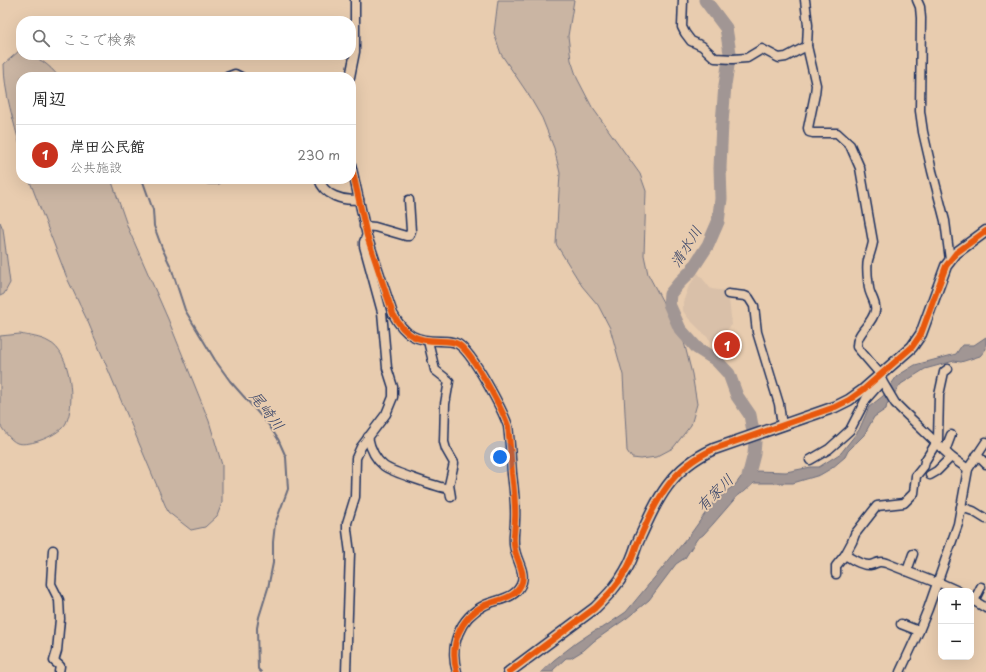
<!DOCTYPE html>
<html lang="ja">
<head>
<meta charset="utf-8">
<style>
	:root { --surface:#fff; --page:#f2f2f2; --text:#222; --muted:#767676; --line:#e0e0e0; --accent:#c8321e }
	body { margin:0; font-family:"Playpen Sans","Klee One",sans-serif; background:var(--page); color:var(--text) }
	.controls { position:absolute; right:12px; bottom:12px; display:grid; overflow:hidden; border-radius:8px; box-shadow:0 4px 16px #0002 }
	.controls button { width:36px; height:36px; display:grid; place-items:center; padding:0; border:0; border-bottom:1px solid var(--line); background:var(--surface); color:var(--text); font:20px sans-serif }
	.you { position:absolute; left:500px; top:457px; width:14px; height:14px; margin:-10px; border:3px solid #fff; border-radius:50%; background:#1a73e8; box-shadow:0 0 0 6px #1a73e833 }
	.badge { display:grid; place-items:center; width:26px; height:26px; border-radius:50%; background:var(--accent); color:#fff; font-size:13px; font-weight:700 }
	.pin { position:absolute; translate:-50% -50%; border:2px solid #fff; box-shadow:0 1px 4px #0006 }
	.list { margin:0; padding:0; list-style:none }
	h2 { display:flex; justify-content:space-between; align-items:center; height:52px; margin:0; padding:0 16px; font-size:17px }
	h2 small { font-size:13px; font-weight:400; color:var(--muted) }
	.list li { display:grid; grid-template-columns:26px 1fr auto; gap:12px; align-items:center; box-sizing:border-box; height:60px; padding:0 16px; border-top:1px solid var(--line) }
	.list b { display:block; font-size:15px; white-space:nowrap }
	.list p { margin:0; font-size:13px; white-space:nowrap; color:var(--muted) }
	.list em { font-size:13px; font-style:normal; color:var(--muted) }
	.icon { flex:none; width:22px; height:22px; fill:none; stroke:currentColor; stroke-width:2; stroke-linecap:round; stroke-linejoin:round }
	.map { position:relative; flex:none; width:986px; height:672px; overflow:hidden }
	.search { position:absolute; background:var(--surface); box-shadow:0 4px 16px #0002; left:16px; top:16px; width:340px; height:44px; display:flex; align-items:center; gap:10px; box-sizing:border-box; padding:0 14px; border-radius:16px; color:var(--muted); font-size:15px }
	.panel { position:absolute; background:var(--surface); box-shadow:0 4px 16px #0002; left:16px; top:72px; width:340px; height:112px; border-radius:16px }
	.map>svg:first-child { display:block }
	.built { fill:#d9c0a9 }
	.green { fill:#cab5a3; stroke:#727280 }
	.water { fill:#a19694; stroke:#6b6d7e }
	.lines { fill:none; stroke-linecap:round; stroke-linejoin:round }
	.stream { stroke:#6b6d7e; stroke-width:2 }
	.river { stroke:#a19694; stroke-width:13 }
	.minor-casing { stroke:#1b2f5e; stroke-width:11 }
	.tertiary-casing { stroke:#1b2f5e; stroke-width:13 }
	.minor { stroke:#e8ccaf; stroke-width:8 }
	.tertiary { stroke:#e8ccaf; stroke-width:10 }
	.cycleway-casing { stroke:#e8ccaf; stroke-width:8 }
	.cycleway { stroke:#e8590c; stroke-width:6 }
	.labels { text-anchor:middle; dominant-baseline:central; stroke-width:4; stroke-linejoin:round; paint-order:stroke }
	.water-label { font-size:15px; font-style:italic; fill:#2f3e66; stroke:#e8ccaf }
</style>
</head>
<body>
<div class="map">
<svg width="986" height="672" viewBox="0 0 986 672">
	<rect width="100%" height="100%" fill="#e8ccaf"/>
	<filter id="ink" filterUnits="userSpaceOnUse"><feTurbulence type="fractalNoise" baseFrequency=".025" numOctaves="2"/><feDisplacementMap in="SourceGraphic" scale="8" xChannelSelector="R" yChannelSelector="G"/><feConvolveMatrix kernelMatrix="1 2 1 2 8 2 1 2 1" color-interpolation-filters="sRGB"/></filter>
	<g filter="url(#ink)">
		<!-- built -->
		<polygon class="built" points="698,273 711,289 728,291 732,325 713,343 689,319 683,311 683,302 689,286"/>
		<!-- green -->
		<g class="green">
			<polygon points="498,0 574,0 568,36 571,60 577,78 592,107 640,174 646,191 644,255 648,274 684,342 692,374 697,404 691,425 673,448 656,457 641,459 632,458 627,451 623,375 610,328 598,305 582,286 556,244 560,173 554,148 542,118 528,94 501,54 494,33"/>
			<path d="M19,51L21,52V55C38,55 49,65 59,77H21V150C14,121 4,94 4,64Z"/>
			<polygon points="29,179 111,179 128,228 168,319 209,421 222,465 222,503 217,516 205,527 191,530 168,512 88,322 67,278"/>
			<polygon points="0,222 3,229 10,283 4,294 0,296"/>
			<path d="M20,334C29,336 41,337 49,342C71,352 76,404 66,423C60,435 29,447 17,443C10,440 4,431 0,425V336Z"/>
		</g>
		<!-- water -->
		<polygon class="water" points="986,337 986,349 980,356 961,362 954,361 925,369 901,384 887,404 886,409 874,417 864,435 848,451 845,457 832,468 820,475 793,483 754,483 744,492 739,494 713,524 703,535 697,539 685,558 676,564 649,600 627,618 594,641 584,650 571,658 566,658 553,670 553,672 541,672 554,660 576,643 594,631 604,627 626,612 692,532 714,501 736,484 741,477 755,471 786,472 811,467 819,467 841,453 859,430 869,407 883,396 897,376 915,365 956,354 962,345 974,345"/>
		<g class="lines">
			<!-- stream -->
			<polyline class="stream" points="142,179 153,210 154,226 162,248 171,267 185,310 215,360 230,381 268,424 278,439 286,457 288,489 275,524 273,542 273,563 268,588 259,617 257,628 258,669 261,672"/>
			<!-- river -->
			<polyline class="river" points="705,0 726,28 730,53 725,85 722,123 720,168 721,199 718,222 708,245 691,271 679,283 670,294 669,304 680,329 697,348 716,360 729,374 737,396 750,415 755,442 754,454 747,481"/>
			<defs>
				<g id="minor">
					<polyline points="683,0 682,27 685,33 691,41 702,46 715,58 733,59 747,58 762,49 779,58 786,57 807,46"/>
					<path d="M805,0L808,25L807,46L816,85L815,94L808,128L809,132L813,133H837L850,145L860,168L873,242C872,248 870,253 868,260C866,269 868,279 869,288C870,296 877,303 875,311C872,325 856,332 857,347L881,375L882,381L895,403L903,411L951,457L968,469"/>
					<polyline points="917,0 920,7 921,18 920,111 923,132 932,171 945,221 950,260"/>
					<polyline points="227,77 235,74 241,77"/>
					<polyline points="350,77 355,52 355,0"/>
					<path d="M351,164L367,236L393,314C405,336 416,341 440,341C447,341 453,341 458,344C473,353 502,409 508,426C510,442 511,458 512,474C514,490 516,505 515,520C515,530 512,540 515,550C517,561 525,571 522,582C517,599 498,599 485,605C459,618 449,646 457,672"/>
					<polyline points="209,179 217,179"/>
					<path d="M319,179C323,195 344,202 359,199"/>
					<polyline points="364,226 375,227 406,236 409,236 411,231 409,200"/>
					<polyline points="728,294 745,296 749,298 754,306 757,332 779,404 782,426"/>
					<polyline points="428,341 435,370 449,381 445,404 444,442 446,449 454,463 449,485 451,497"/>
					<path d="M368,437C370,447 375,459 384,466C392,472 438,487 449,489"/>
					<polyline points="945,451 951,435"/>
					<polyline points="977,455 986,464"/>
					<polyline points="810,460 829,449 850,430 866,399 882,381"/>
					<polyline points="930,475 937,471 951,457"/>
					<polyline points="961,507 973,511 986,519"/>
					<polyline points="53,550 51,584 59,600 60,619 57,651 54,661 60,666 59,672"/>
					<path d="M845,555C852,559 862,566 870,565C877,564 877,560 886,563L937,583"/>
					<polyline points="907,571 913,554"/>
					<polyline points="836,574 836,566 845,555 852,542 855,534 877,506 904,503 914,493 916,476 924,466 925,461 938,440 939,395 944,372 948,369"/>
					<polyline points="938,582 958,591"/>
					<polyline points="971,599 986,608"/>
					<polyline points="974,601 981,587"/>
					<polyline points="901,624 919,631"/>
					<polyline points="346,672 350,553 347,530 347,523 355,497 356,458 361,447 386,414 393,397 393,387 387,368 382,312 364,246 364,242 366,237"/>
					<polyline points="900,672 919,631 928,609 958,524 968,469 986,442"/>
				</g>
				<path id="tertiary" d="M509,672L595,608C607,596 618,585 626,570C631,562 634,553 637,544C656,502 669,469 714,449L835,407L849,400L863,390L912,347L921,334L946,266L956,253L986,231"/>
			</defs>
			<!-- minor casing -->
			<use href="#minor" class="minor-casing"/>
			<!-- tertiary casing -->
			<use href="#tertiary" class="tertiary-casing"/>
			<!-- minor -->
			<use href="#minor" class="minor"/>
			<!-- tertiary -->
			<use href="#tertiary" class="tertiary"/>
			<defs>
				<g id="cycleway">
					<path d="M351,164L367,236L393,314C405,336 416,341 440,341C447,341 453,341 458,344C473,353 502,409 508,426C510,442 511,458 512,474C514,490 516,505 515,520C515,530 512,540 515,550C517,561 525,571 522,582C517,599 498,599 485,605C459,618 449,646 457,672"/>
					<path d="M509,672L595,608C607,596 618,585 626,570C631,562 634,553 637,544C656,502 669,469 714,449L835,407L849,400L863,390L912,347L921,334L946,266L956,253L986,231"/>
				</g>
			</defs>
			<!-- cycleway casing -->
			<use href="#cycleway" class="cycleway-casing"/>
			<!-- cycleway -->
			<use href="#cycleway" class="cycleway"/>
		</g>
	</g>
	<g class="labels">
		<!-- water labels -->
		<g class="water-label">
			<text transform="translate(685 246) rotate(-58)">清水川</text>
			<text transform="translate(268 410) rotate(52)">尾崎川</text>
			<text transform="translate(714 492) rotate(-45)">有家川</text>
		</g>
	</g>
</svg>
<div class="controls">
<button>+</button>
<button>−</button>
</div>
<div class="you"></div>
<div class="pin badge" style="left:727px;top:345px">1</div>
<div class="search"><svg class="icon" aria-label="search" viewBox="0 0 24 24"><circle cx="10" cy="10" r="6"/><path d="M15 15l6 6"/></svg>ここで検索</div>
<section class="panel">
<h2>周辺<small></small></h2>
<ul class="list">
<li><span class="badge">1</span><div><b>岸田公民館</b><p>公共施設</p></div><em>230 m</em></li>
</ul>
</section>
</div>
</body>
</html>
